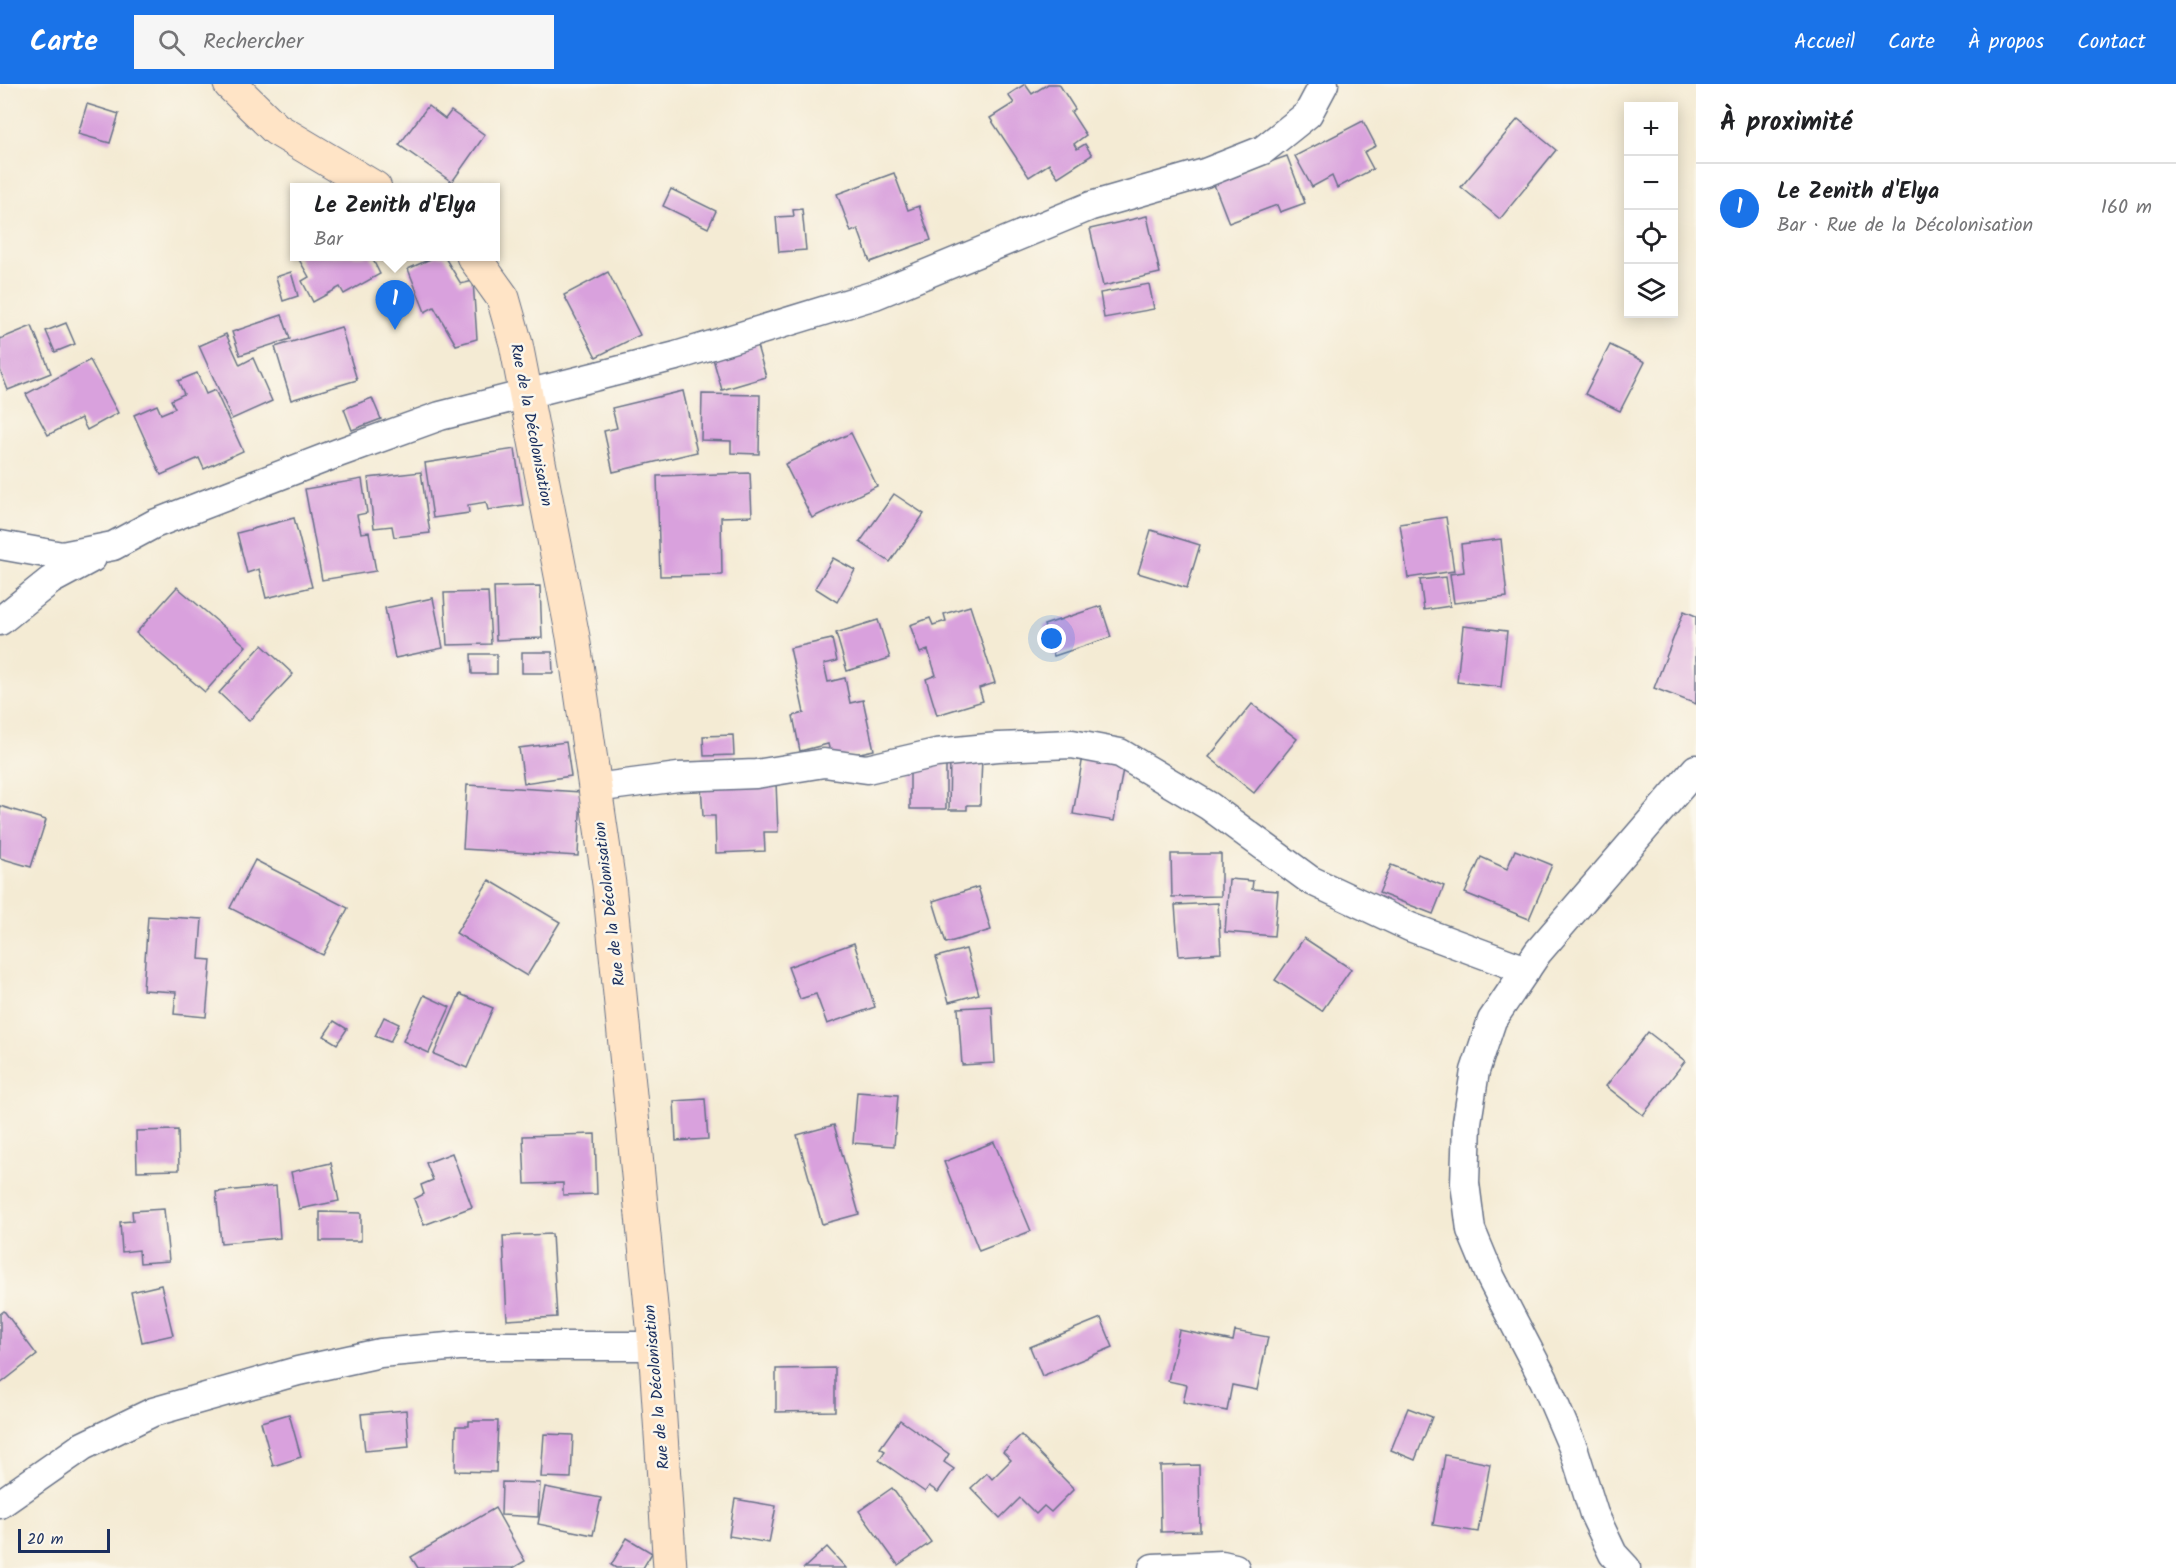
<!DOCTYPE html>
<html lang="fr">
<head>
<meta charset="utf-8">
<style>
	:root { --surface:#fff; --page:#f6f6f6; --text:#202124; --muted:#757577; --line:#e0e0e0; --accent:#1a73e8 }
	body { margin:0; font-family:Kalam,sans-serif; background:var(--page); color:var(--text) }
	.controls { position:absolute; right:18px; top:18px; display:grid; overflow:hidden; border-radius:0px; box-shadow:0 3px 15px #0003 }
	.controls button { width:54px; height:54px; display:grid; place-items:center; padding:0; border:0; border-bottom:2px solid var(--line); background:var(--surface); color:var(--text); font:30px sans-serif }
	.scale { position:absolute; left:18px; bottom:15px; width:92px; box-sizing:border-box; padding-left:6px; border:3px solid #1b2f5e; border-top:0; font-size:16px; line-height:21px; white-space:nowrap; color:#1b2f5e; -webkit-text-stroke:4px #fbf7ec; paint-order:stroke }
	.you { position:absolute; left:1052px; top:555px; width:21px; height:21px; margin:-15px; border:4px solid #fff; border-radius:50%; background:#1a73e8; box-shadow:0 0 0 9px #1a73e833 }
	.badge { display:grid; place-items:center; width:39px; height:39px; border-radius:50%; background:var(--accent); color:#fff; font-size:20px; font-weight:700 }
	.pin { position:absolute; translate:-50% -50px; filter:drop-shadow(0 2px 3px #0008) }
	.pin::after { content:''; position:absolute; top:32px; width:21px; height:18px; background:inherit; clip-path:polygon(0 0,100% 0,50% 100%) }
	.popup { position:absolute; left:290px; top:99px; width:210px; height:78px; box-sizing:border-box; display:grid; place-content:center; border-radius:0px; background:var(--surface); filter:drop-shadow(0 2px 4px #0005); font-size:20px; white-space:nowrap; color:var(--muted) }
	.popup b { font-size:22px; color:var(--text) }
	.popup::after { content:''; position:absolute; left:50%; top:100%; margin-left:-12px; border:12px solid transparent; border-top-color:var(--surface) }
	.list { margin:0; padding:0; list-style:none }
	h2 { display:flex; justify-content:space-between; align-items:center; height:78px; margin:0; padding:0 24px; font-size:26px }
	h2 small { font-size:20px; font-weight:400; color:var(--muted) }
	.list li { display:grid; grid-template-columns:39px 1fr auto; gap:18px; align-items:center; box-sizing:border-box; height:90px; padding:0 24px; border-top:2px solid var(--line) }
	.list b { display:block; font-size:22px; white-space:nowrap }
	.list p { margin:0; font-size:20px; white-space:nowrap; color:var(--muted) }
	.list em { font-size:20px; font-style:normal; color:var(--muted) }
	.icon { flex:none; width:33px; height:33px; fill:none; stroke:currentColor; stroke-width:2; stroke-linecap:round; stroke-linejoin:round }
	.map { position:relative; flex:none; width:1696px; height:1484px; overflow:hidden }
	header { display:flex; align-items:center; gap:36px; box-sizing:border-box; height:84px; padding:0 30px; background:var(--accent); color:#fff }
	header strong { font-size:28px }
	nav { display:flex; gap:33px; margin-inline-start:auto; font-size:21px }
	.search { width:420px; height:54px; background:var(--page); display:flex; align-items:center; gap:15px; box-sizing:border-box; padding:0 21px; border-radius:0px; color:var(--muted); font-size:22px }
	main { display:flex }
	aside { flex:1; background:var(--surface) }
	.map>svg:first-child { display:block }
	.building { fill:#d9a1dd }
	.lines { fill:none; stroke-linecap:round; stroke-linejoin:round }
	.street-casing { stroke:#677187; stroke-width:31 }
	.secondary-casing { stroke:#677187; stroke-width:35 }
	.street { stroke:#fff; stroke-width:28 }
	.secondary { stroke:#ffe4c6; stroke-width:33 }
	.labels { text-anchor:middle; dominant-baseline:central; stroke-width:5; stroke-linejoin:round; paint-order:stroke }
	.street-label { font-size:16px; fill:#1b2f5e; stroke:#fbf7ec }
</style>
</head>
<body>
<header>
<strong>Carte</strong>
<div class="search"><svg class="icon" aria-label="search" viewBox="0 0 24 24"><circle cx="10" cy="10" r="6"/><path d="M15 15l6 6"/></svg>Rechercher</div>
<nav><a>Accueil</a><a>Carte</a><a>À propos</a><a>Contact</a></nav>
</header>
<main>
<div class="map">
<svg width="1696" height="1484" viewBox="0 0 1696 1484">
	<rect width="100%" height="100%" fill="#fbf7ec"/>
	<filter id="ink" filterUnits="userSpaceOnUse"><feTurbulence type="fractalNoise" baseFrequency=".0167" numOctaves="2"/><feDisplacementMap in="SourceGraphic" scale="12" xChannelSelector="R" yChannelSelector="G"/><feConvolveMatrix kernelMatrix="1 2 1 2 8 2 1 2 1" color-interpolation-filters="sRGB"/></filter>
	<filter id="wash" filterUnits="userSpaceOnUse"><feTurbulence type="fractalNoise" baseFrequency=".008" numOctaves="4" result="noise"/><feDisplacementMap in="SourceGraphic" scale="24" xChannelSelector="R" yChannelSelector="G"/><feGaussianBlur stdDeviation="1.35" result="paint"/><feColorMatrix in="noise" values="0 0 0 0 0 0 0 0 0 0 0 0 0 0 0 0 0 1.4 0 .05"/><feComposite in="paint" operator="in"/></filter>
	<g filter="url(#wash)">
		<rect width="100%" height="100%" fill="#f4ebd4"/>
		<g id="blocks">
			<!-- building -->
			<g class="building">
				<polygon points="1025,0 1032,10 1048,0 1059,0 1075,25 1071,28 1086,51 1074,60 1077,65 1085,60 1092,71 1058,93 1049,80 1029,93 990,34 1014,19 1008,11"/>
				<polygon points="87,20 119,30 110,59 78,50"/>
				<polygon points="428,22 445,35 451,27 485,51 452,98 399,61"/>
				<polygon points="1518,35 1556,66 1500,135 1461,103"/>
				<polygon points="1363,37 1376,62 1364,68 1373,85 1337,104 1332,92 1312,103 1295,72"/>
				<polygon points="1287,72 1305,119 1280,128 1277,121 1229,139 1213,98"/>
				<polygon points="894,89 908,126 919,122 931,156 870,178 858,145 851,148 837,110"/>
				<polygon points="671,105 716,127 708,144 663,122"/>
				<polygon points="802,125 806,166 779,168 776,133 794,132 793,126"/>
				<polygon points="1147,132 1160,189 1103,202 1090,145"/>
				<polygon points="297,172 371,172 380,190 344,210 340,203 313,218 302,197 309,193"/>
				<polygon points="437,172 444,172 461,200 473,197 477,255 456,261 434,223 425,228 408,185"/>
				<polygon points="291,188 298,212 283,217 276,193"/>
				<polygon points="608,188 640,251 596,273 564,211"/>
				<polygon points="1149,200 1154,225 1104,234 1100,209"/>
				<polygon points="282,231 290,255 240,271 232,248"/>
				<polygon points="66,239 75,260 55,268 46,247"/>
				<polygon points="32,242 51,289 8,306 0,286 0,255"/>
				<polygon points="341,243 357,296 291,316 275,263"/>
				<polygon points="226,250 240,281 253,274 272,317 232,335 199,262"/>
				<polygon points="756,258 766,293 722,306 712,271"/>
				<polygon points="1610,261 1645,278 1620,327 1585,310"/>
				<polygon points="90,276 118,329 87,346 81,334 48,351 26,310"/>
				<polygon points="197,289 206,310 215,306 243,367 204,385 199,374 161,391 134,331 157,321 161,330 175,324 171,316 184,310 178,297"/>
				<polygon points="683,307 697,368 613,388 604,347 617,344 612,324"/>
				<polygon points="702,310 760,311 759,370 731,369 731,357 701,356"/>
				<polygon points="372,314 381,335 352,346 344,325"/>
				<polygon points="851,349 877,402 812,434 785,380"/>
				<polygon points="515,365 523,421 488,426 486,418 468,421 469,429 433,434 425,379"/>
				<polygon points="421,388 430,449 394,453 392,442 374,444 368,394"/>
				<polygon points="750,389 752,432 721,433 722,491 660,492 657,392"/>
				<polygon points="362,395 367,429 357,431 361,449 369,448 376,487 322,496 305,405"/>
				<polygon points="894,410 924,430 890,478 860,458"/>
				<polygon points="1446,433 1454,487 1408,494 1400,440"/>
				<polygon points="294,434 312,503 266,514 259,485 247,489 237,449"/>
				<polygon points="1151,446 1200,461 1187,504 1138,489"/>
				<polygon points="1501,455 1507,513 1454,519 1450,490 1464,488 1461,460"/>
				<polygon points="833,474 855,486 837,518 815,504"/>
				<polygon points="1446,493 1450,522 1424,526 1420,496"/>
				<polygon points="540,502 542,554 496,556 494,503"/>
				<polygon points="177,503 246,562 205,608 136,549"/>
				<polygon points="488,508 491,560 447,561 444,509"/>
				<polygon points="433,514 443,564 395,574 385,524"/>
				<polygon points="970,522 995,599 979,604 983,617 937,631 926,595 936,591 928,566 920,569 910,541 930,534 933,541 946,537 944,530"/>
				<polygon points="1101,522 1111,553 1054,572 1044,541"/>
				<polygon points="1684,527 1696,532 1696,620 1654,604"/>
				<polygon points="878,536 890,574 847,587 836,549"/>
				<polygon points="1463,542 1507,547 1501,603 1457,598"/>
				<polygon points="832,555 837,577 824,580 828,598 845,594 850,619 863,616 874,666 832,675 828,660 800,667 793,632 804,629 790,564"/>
				<polygon points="262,561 293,590 249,637 219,609"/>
				<polygon points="522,568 552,568 553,589 522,589"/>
				<polygon points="471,570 497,570 497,590 472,590"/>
				<polygon points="1252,620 1297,655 1254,709 1209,673"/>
				<polygon points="733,651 734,671 704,672 703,652"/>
				<polygon points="566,658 571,692 524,699 519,664"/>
				<polygon points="1083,672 1124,679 1114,737 1073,730"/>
				<polygon points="950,673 982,674 980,721 967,721 967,726 949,726"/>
				<polygon points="946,674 946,725 910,725 910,687"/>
				<polygon points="776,698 778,748 764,748 765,767 716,769 715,732 703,732 701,701"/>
				<polygon points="467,701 581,708 578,772 463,765"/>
				<polygon points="0,722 46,736 31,783 0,774"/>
				<polygon points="1515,766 1552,781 1529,835 1465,809 1481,773 1507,785"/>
				<polygon points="1171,770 1221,770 1221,812 1172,813"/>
				<polygon points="255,776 348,824 323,871 230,824"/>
				<polygon points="1391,781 1444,802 1433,830 1379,809"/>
				<polygon points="1229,795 1253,797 1252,805 1278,807 1274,852 1225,848"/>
				<polygon points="489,796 560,838 527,892 456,849"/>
				<polygon points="978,803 991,846 946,859 933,817"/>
				<polygon points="1218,819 1221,869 1179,872 1175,821"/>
				<polygon points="148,832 202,835 199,875 211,876 206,933 174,930 176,908 143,906"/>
				<polygon points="1304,854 1351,885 1322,927 1275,896"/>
				<polygon points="854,859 875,923 827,940 816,910 800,915 788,883"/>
				<polygon points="966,865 979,910 949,918 936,873"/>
				<polygon points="460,910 493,924 467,984 434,970"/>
				<polygon points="424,911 450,923 429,969 403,957"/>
				<polygon points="992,922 995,979 962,981 958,924"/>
				<polygon points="384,933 399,940 390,958 375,952"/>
				<polygon points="334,937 347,945 337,960 324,952"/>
				<polygon points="1648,948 1685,977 1643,1031 1606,1002"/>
				<polygon points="857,1008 898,1011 894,1062 853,1059"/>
				<polygon points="705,1015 708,1055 676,1057 674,1017"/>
				<polygon points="834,1041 859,1130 822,1140 797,1051"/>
				<polygon points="178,1046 179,1086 137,1087 136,1047"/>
				<polygon points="595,1050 597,1110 563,1111 563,1099 525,1100 523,1052"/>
				<polygon points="994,1058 1031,1147 979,1167 944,1078"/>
				<polygon points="452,1069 472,1123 424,1141 414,1115 424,1110 421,1101 433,1096 426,1079"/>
				<polygon points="331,1079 339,1117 299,1125 291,1088"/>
				<polygon points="276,1102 280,1154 221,1159 216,1108"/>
				<polygon points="164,1125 169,1177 140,1179 139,1166 122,1168 120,1138 133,1137 132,1127"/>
				<polygon points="320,1128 361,1129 361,1157 320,1157"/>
				<polygon points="552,1150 557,1233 507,1236 503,1152"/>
				<polygon points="161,1201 173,1251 142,1258 131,1208"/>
				<polygon points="4,1227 37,1271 0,1300 0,1230"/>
				<polygon points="1101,1234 1113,1263 1042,1292 1030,1263"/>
				<polygon points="1179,1246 1233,1257 1235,1247 1268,1253 1257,1306 1232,1301 1227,1327 1183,1318 1187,1301 1168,1297"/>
				<polygon points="835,1284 835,1327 776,1328 776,1285"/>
				<polygon points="1408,1324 1432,1333 1415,1376 1391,1366"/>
				<polygon points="406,1326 409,1363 365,1367 361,1330"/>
				<polygon points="289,1330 301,1373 273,1382 261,1338"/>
				<polygon points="900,1336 949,1370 944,1378 954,1385 938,1408 929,1402 925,1408 879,1376 885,1367 880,1364"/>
				<polygon points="469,1337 498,1337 496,1388 455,1387 456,1342 469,1342"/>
				<polygon points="544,1350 573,1351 571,1394 541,1393"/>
				<polygon points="1021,1351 1074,1405 1051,1428 1044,1422 1036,1430 1020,1414 1000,1434 971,1404 987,1389 992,1395 1011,1376 1003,1368"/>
				<polygon points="1445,1371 1490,1380 1478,1448 1433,1441"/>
				<polygon points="1199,1381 1200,1447 1161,1448 1160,1382"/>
				<polygon points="502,1398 540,1399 538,1433 501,1431"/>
				<polygon points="545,1403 601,1414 593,1451 538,1440"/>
				<polygon points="892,1404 931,1458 898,1481 859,1427"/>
				<polygon points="735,1415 776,1422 769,1459 729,1452"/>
				<polygon points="495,1424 525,1477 513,1484 418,1484 411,1473"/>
				<polygon points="627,1454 652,1469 643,1484 616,1484 611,1481"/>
				<polygon points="827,1463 846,1484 804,1484"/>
			</g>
		</g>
	</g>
	<g filter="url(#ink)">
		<use href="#blocks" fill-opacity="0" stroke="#677187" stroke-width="1.5"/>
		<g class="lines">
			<defs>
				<g id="street">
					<polyline points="0,461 62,472 113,462 154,440 338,369 440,332 676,272 875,211 1091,122 1205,89 1263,66 1308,30 1324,0"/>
					<polyline points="0,537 51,496 92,474"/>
					<polyline points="595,704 678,693 756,690 824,679 867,685 936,669 998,663 1072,660 1120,669 1209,722 1310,796 1410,843 1526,886"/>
					<polyline points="0,1420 83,1362 153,1328 298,1287 380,1269 459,1262 655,1262"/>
					<polyline points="1153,1484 1222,1481 1235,1484"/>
					<polyline points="1626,1484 1613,1470 1594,1430 1574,1366 1544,1296 1491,1194 1471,1146 1465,1099 1467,1038 1475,987 1492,936 1538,868 1696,685"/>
				</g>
				<g id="secondary">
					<polyline points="230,0 276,45 375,104"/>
					<polyline points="473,172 503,214 516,260 573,553 609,800 655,1262 670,1484"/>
				</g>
			</defs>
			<!-- street casing -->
			<use href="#street" class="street-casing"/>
			<!-- secondary casing -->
			<use href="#secondary" class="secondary-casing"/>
			<!-- street -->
			<use href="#street" class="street"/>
			<!-- secondary -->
			<use href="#secondary" class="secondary"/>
		</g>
	</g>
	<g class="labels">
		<!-- street labels -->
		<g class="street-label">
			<text transform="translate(531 341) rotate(79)">Rue de la Décolonisation</text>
			<text transform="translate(610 820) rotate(-97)">Rue de la Décolonisation</text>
			<text transform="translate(657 1303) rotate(-95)">Rue de la Décolonisation</text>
		</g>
	</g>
</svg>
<div class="controls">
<button>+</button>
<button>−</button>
<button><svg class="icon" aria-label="locate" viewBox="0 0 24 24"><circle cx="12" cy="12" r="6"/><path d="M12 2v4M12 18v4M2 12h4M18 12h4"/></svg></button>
<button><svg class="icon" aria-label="layers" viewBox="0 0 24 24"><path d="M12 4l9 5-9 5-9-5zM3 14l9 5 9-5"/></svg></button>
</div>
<div class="scale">20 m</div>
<div class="you"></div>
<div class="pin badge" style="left:395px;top:246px">1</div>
<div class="popup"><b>Le Zenith d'Elya</b>Bar</div>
</div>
<aside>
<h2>À proximité<small></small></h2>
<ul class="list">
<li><span class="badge">1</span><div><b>Le Zenith d'Elya</b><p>Bar · Rue de la Décolonisation</p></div><em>160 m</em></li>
</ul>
</aside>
</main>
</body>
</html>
